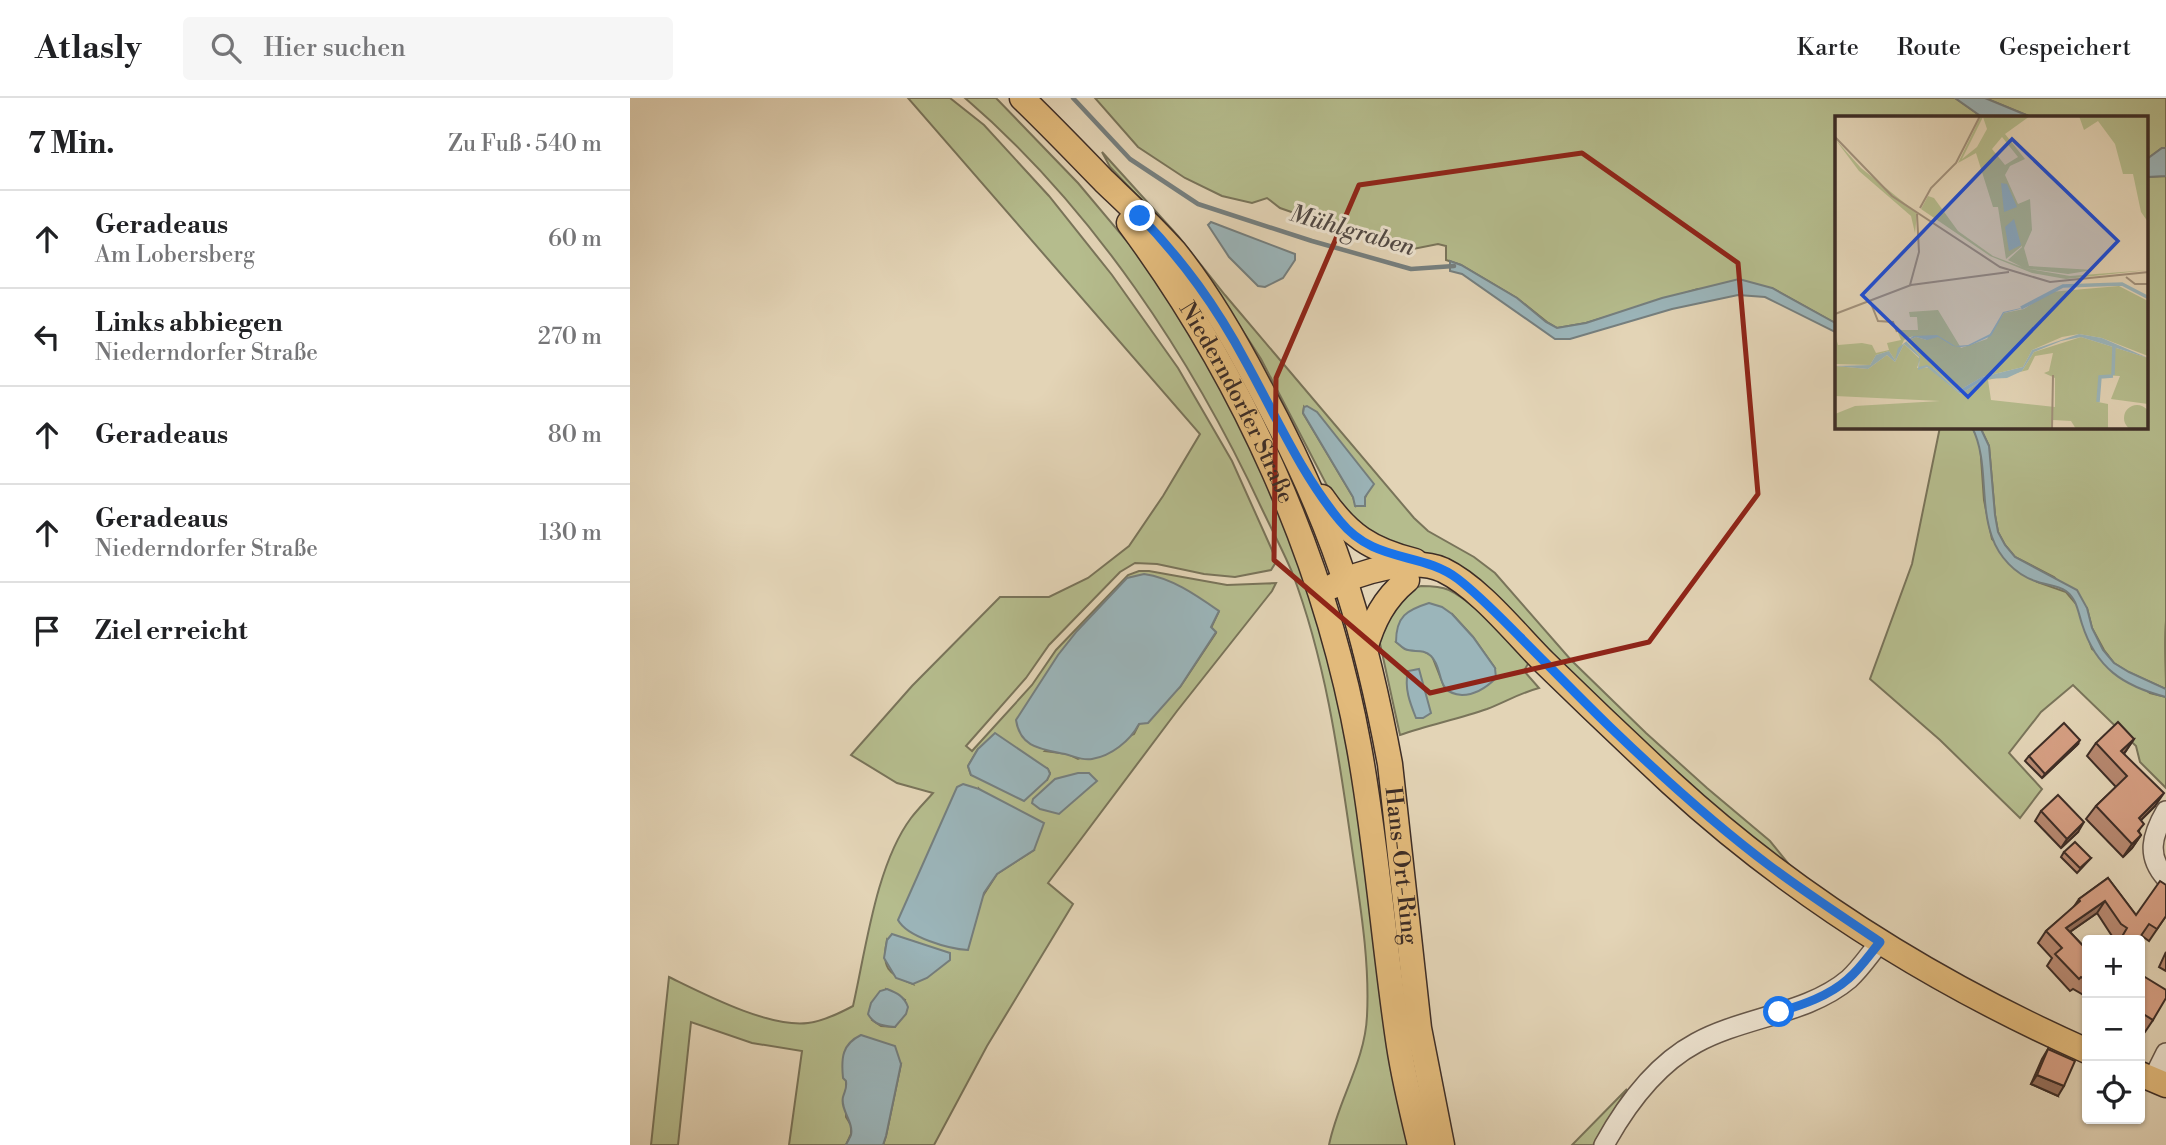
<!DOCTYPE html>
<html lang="de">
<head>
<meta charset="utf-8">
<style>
	:root { --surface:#fff; --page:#f6f6f6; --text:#202124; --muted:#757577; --line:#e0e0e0 }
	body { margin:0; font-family:"Libre Bodoni",serif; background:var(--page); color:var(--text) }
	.controls { position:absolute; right:21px; bottom:21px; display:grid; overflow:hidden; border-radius:7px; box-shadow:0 2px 5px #0004 }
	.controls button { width:63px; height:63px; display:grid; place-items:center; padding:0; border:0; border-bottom:2px solid var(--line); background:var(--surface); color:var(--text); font:35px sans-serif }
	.stop { position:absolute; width:21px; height:21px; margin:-16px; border:5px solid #1a73e8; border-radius:50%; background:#fff }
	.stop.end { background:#1a73e8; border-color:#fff; box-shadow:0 2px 7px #0008 }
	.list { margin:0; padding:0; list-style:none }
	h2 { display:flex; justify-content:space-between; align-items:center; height:91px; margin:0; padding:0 28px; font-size:30px }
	h2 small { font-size:23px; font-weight:400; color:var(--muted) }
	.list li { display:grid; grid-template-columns:46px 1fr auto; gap:21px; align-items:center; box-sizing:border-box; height:98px; padding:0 28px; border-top:2px solid var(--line) }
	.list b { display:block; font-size:26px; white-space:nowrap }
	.list p { margin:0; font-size:23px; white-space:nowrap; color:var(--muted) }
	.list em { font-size:23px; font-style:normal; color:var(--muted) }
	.icon { flex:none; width:38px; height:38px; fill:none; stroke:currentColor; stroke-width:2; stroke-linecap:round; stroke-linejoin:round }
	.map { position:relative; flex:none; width:1536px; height:1047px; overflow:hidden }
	header { display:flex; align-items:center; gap:42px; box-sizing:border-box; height:98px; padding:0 35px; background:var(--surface); border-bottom:2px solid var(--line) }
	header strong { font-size:33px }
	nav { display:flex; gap:38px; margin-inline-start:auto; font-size:24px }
	.search { width:490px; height:63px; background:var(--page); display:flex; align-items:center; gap:18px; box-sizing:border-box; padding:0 24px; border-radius:7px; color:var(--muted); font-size:26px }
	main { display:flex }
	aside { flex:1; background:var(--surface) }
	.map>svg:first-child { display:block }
	.green { fill:#b5bc8d; stroke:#79745a; stroke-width:2; fill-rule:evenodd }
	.water { fill:#9bb5ba; stroke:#757f7f; stroke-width:2 }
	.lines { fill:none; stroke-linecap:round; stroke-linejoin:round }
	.stream { stroke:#757f7f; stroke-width:4.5 }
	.minor-casing { stroke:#66574a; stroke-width:22 }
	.major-casing { stroke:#3d2d26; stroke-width:27 }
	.minor { stroke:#ede3d0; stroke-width:19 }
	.major { stroke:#e2ba7b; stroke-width:24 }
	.wall { fill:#b78870; stroke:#3d2d26; stroke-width:2 }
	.shaded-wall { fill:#956f5b; stroke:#3d2d26; stroke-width:2 }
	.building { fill:#d59e82; stroke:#3d2d26; stroke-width:2 }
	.route { stroke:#1a73e8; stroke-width:9 }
	.marked { fill:none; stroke:#8f2418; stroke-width:5; stroke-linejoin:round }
	.labels { text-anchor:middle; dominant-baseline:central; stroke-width:6; stroke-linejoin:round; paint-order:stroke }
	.street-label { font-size:23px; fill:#3d2d26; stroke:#ede3d0 }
	.water-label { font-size:24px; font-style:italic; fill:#504844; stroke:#ede3d0 }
	.inset-river { fill:none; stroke:#9bb5ba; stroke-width:3.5 }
	.inset-road { fill:none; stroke:#a1917c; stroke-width:2 }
	.view { fill:#1d4ed8; fill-opacity:0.15; stroke:#1d4ed8; stroke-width:3.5 }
	.inset-edge { fill:none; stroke:#3d2d26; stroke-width:3.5 }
</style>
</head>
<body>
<header>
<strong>Atlasly</strong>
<div class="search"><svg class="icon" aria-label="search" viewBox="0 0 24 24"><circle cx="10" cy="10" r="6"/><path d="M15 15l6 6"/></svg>Hier suchen</div>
<nav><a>Karte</a><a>Route</a><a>Gespeichert</a></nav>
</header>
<main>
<aside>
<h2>7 Min.<small>Zu Fuß · 540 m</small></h2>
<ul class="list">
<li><svg class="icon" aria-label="ahead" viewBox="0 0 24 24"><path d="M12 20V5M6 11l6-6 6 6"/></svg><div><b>Geradeaus</b><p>Am Lobersberg</p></div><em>60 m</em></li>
<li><svg class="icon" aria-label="left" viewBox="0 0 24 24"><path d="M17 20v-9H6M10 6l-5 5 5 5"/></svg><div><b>Links abbiegen</b><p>Niederndorfer Straße</p></div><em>270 m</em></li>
<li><svg class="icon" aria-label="ahead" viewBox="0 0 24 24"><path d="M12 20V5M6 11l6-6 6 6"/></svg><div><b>Geradeaus</b></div><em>80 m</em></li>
<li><svg class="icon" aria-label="ahead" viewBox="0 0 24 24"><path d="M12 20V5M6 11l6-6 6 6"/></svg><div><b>Geradeaus</b><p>Niederndorfer Straße</p></div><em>130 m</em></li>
<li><svg class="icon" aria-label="arrive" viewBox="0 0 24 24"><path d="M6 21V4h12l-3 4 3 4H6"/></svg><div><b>Ziel erreicht</b></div></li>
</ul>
</aside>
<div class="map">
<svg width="1536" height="1047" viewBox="0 0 1536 1047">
	<rect width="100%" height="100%" fill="#e3d4b6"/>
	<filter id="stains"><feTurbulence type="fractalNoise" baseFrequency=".00286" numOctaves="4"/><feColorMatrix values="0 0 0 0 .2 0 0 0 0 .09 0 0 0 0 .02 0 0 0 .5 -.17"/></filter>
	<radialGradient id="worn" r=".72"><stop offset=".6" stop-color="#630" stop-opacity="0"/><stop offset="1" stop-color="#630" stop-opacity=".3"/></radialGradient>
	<!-- green -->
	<g class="green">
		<path d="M278,0H320L354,27L419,98L482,177L548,270L602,363L642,452L646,464L641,472L605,479L574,476L527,466L505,465L490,474L419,547L396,580L336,648L342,653L402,587L426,552L498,477L509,473H519L597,487L646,485L642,493L547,613L418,785L443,806L357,948L304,1047H253L256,1038L271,966L216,983V1019L221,1027V1036L216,1047H159L172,953L122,945L61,924L48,1047H21L39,879C74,896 139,930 178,925C194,923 210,915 223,908C236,851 246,767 281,720C288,711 296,703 303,695L267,685L221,657L282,588L370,499H419L458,480L499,448L533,398L570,336ZM589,513L581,530L586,535L550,589L509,626L504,636L448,661L438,656L415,653ZM348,651L417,670L420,675L417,682L341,677L338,668ZM349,691L404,752L367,776L354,796ZM257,842L283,886C258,877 251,869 257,842ZM256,891L275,902L265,929L251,928L242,922Z"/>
		<path d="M335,0H366L448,85L501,148L542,206L589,283L653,416L709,585L781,1047H699C708,1002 735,964 737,918C740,860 729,801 721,743C708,652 695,561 662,474C653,453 642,432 632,411C562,260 462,109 335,0Z"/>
		<polygon points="465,0 1325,0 1352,19 1207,19 1207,226 1142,190 1068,191 956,225 927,230 917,224 887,200 831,167 816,162 816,148 808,146 773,153 650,110 637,100 622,105 592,98 555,80 508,49"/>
		<polygon points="1355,0 1536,0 1536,50 1532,50 1517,61 1517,19 1401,19"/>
		<path d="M472,54L548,138L595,197L784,420L798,433L844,459L865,475L941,562L1016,635L1077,690L1140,743L1161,769L1081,708L799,456L746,444L703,399L631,261L600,213L516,107L480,69ZM674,309L739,391L735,400L726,408L723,399L673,315Z"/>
		<path d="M1536,78V523C1534,546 1536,568 1536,591L1498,574L1484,565L1474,552L1462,530L1457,510L1424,479L1385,459L1375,447L1368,434L1365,417L1359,348L1350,329H1517V79Z"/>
		<polygon points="1310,329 1342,329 1350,345 1354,402 1362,441 1407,484 1436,494 1447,507 1462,551 1520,595 1536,599 1536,690 1510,664 1506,648 1443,587 1411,614 1379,655 1412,691 1390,720 1310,642 1240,581 1282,466"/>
		<path d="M791,488C800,488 810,488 819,492C843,503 879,543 900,562L894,573L909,590C890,595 875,604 857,611C828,621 799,627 770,637L749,541V531L781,491ZM822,516L843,539L865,570L815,591L802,558L793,553L775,551L766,544Z"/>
		<polygon points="997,991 963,1047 942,1047"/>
	</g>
	<!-- water -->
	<g class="water">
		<polygon points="1325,0 1355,0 1401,19 1352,19"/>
		<polygon points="1532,50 1536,50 1536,78 1517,79 1517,61"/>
		<polygon points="581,124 665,156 665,162 653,180 635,189 628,188 599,159 578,127"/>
		<polygon points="820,163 831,167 887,200 916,224 927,230 956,225 1032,200 1109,181 1142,190 1207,226 1207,235 1135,199 1108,197 1042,211 940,241 925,241 832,176 820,173"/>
		<polygon points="677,308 687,314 744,386 735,399 735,408 725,408 723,399 673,315 674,309"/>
		<path d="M1342,329H1350L1359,348L1365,417L1368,434L1375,447L1385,459L1447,492L1457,510L1462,530L1473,552L1484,565L1499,574L1536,591V599C1493,588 1466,570 1452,526C1448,514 1447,501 1436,493C1427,487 1415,487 1405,483C1385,476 1369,459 1362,439C1349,402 1359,363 1342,329Z"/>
		<path d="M514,476C542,480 566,497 589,513L581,529L586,534L550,589L518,625L509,626C500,643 481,658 462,661C452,663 444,658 435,656C412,651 390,650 386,622L428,557L447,533L497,480Z"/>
		<path d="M799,505L812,509L822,516L843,539L865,570L866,580C857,589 845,597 832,597C804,595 815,572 801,558C793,550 783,555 775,551C771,549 769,546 766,544C766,518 777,512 799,505Z"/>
		<path d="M789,571L801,615L793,620H786C780,605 774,590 778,573Z"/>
		<polygon points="365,635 418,671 420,676 417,682 394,703 341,677 338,668 348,651"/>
		<polygon points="448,675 459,675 467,683 429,716 410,711 402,705 403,701 425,681"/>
		<path d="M333,686L349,691L414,725L404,752L367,776L354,795L338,852C319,851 277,839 268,822L327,689Z"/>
		<polygon points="262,836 320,855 320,862 297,880 283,886 266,880 254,860 257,842"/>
		<path d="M257,891C267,895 274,898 278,909L276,916L265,929C253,928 244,927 238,916L241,905L250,893Z"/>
		<path d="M231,937L265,948L271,966L256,1038L253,1047H216C217,1044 220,1040 221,1037C224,1024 210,1012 213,999C215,992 217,991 216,983L213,980C211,960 212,946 231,937Z"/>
	</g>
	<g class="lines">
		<!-- stream -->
		<polyline class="stream" points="443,0 500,61 568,106 682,143 781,171 824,168"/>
		<defs>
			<g id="minor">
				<path d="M1536,713C1522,737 1516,758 1536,780"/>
				<polyline points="1523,981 1536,955"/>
				<path d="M974,1047C996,1007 1025,967 1066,945C1113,919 1178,916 1219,881C1231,870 1240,856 1250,844"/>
			</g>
			<g id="major">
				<path id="s1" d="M392,0C420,27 447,55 474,83C498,106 523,129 545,154C578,195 605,242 629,288C664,353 696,421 718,492C736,549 749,607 760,666L789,930L812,1047"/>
				<path id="s2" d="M499,125C613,279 695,460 729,649C747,748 754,849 769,948C774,981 782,1014 790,1047"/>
				<path d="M692,399C718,437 741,452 785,463"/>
				<path d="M701,489C729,474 782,458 813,472C850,490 885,535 914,564C956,605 998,645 1041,685C1163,797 1306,886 1457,953"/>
				<path d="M735,551C743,523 754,501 777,482"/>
				<polyline points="1510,976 1536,987"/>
			</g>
		</defs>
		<!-- minor casing -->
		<use href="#minor" class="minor-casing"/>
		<!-- major casing -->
		<use href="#major" class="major-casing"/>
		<!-- minor -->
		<use href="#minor" class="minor"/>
		<!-- major -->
		<use href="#major" class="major"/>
	</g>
	<!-- wall -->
	<g class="wall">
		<polygon points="1504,641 1494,656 1525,708 1511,722 1509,734 1511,737 1502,750 1493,759 1456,721 1466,708 1486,689 1457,658 1466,645"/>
		<polygon points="1447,647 1412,680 1395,663 1399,658"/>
		<polygon points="1411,713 1448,734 1431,750 1405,723"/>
		<polygon points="1434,754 1461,760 1447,775 1431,759"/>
		<polygon points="1478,780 1506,817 1536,818 1519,843 1512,838 1508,842 1488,842 1482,838 1467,815 1440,834 1457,852 1457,899 1443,891 1440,893 1417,868 1422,860 1408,845 1416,833 1443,810 1449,801"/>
		<polygon points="1536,854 1536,873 1529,869"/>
		<polygon points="1510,876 1523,922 1515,934 1510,931"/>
		<polygon points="1418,951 1428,998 1401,986 1412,961"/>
	</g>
	<!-- shaded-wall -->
	<g class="shaded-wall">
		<polygon points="1504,641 1495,654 1484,664 1491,653"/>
		<polygon points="1450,642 1447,647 1412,680 1415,676"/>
		<polygon points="1534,695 1525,708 1500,733 1509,720"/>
		<polygon points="1454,724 1448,734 1431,750 1437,741"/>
		<polygon points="1511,737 1502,750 1493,759 1502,746"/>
		<polygon points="1475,803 1467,815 1428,842 1436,830"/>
		<polygon points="1407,977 1434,988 1428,998 1401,986"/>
	</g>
	<!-- building -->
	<g class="building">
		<polygon points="1488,624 1504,641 1491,653 1534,695 1509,720 1514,726 1508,733 1511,737 1502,746 1466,708 1497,678 1466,645"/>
		<polygon points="1434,625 1450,642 1415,676 1399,658"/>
		<polygon points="1428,697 1454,724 1437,741 1411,713"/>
		<polygon points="1445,744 1461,760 1450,770 1434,754"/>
		<polygon points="1478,780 1506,817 1530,783 1536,787 1536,818 1527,831 1519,826 1508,842 1490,842 1497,830 1491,826 1475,803 1436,830 1457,852 1457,883 1451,879 1449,881 1425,856 1432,850 1416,833 1450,803 1449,801"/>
		<polygon points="1510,876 1536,892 1536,900 1523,922 1510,914"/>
		<polygon points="1418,951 1445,963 1434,988 1407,977"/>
	</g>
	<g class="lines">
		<!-- route -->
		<path class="route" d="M510,118C554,164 586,208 616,264C646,318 671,376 710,423C745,466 791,453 828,481C850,498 870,519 890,539C920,569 949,599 980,629C1031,678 1084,726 1140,768C1176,795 1213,819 1250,844C1240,856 1230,871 1218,881C1199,898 1172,907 1149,914"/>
	</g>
	<!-- marked area -->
	<path class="marked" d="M952,55L1108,165L1128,396L1019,544L800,595L644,462L646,280L729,87Z"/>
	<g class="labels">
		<!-- street labels -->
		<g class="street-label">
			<text stroke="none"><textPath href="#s2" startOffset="210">Niederndorfer Straße</textPath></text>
			<text stroke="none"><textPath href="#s1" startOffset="880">Hans-Ort-Ring</textPath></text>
		</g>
		<!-- water labels -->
		<g class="water-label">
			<text transform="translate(722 133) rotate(16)">Mühlgraben</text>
		</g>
	</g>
	<!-- overview -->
	<g transform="translate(1205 18)">
		<rect width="313" height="313" fill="#e3d4b6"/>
		<path d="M146,0H195L170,18L190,43L175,50L170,59L183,88L195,83L197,114L189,132L194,150L258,154L233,158L188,152L235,160L313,154L231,163L197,157L155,140L86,93L93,80L99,82L123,115L158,140L187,151L173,144L187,131V130L171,143L163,91H158L141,37L123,47ZM148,1L152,13L142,31L127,43ZM167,21L183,41L170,49L157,33ZM244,0H313V106L306,96L298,58H288L280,28L263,5L249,14ZM0,23L26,52L82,97L80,117L76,100L24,55ZM284,170L313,185V240L267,222L244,218L227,221L197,234L188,251L147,261L123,275L98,252L84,251L85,240L72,225L81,221L92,224L85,220H78L69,224L60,244L54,235L41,239L35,249L0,248V218L3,229L27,227L37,229L41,237L54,234L52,227L66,224L62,214H83L82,201H75L74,196L103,194L126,232L152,223L169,197L189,193L215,176ZM246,221L313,242V288L276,283L285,260L266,259L263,286L273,288V313H241L236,305L218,304L217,313H0V298L20,290L105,285L0,280V250L33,253L52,239L60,246L69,228L85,243L82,252L92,250L125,278L150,263L187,255L199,236ZM218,237L214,255L209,257L220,262V291L156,284L153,264L193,254L200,240ZM289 302a13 13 0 1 1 26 0a13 13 0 1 1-26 0Z" fill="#b5bc8d" fill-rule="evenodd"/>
		<path d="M166,67L172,68L182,91L169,96ZM179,103L186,129L174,135L170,111ZM186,192L185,193L169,197L156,220L134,230L126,231L118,230L103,221L92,224L81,221L71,225L85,240L84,251L92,249L98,252L123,275L147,261L188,251L197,234L244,218L267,222L313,242L246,221L226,225L199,236L187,255L172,262L150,263L125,278L92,251L83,254L84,241L69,228L60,246L52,239L33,253L0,250L35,249L41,239L54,235L60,244L63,232L78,220L102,219L120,230L133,229L155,218L168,196Z" fill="#9bb5ba"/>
		<path class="inset-river" d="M186,192L228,170L287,168L314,182M278,259L279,229M263,286L265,261L278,260"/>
		<path class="inset-road" d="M0,21L57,80L165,151L215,166L314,156M85,92L96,72L121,47L145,0M291,161L300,168H314M75,169L84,136L82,98M35,185L43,205L58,206L62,216M0,198L76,169L174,156M217,313L218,259"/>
		<path class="view" d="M177,23L283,125L133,281L27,179Z"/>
		<rect width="313" height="313" class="inset-edge"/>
	</g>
	<rect width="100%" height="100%" filter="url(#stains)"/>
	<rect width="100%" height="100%" fill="url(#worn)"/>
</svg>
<div class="controls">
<button>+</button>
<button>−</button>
<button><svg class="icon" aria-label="locate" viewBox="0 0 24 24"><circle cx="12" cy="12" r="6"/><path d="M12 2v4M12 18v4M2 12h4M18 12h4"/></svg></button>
</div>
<div class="stop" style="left:1149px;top:914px"></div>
<div class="stop end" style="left:510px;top:118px"></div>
</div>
</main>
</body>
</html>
